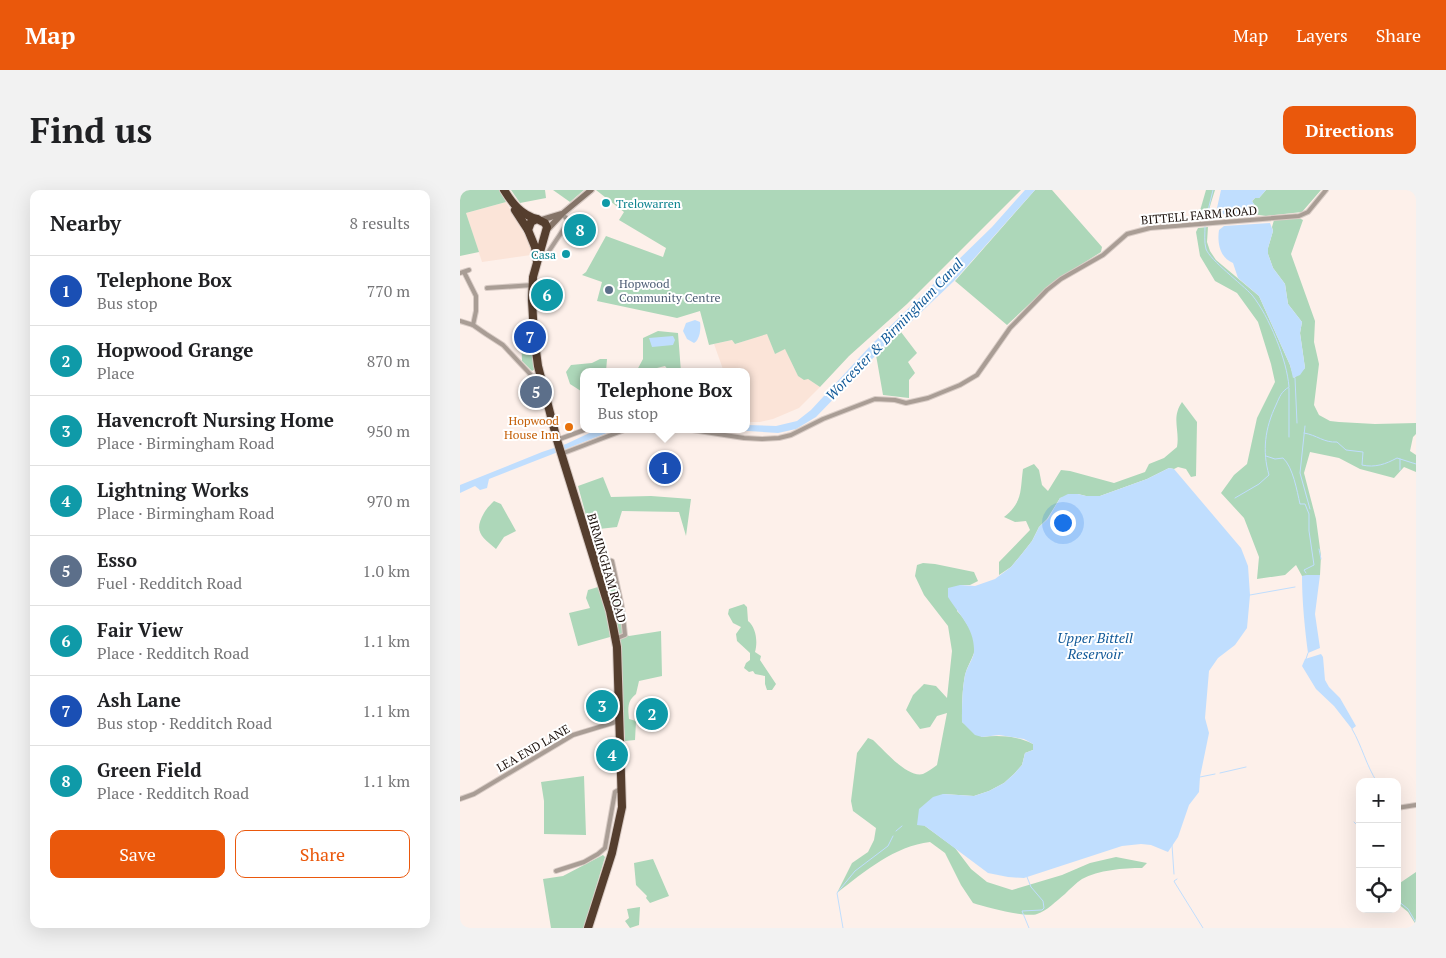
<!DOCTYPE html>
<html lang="en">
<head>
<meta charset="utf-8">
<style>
	:root { --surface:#fff; --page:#f2f2f2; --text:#202124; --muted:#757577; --line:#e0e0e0; --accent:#ea580c }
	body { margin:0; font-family:"PT Serif",serif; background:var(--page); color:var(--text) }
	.controls { position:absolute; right:15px; bottom:15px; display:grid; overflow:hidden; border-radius:10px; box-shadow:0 5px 20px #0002 }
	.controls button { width:45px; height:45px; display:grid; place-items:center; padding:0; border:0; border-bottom:1px solid var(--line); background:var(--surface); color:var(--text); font:25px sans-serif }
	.you { position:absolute; left:602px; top:332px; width:18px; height:18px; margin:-12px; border:4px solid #fff; border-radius:50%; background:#1a73e8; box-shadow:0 0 0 8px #1a73e833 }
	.badge { display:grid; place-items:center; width:32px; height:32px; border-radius:50%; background:var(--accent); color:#fff; font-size:16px; font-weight:700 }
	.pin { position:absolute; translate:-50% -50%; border:2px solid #fff; box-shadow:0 1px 5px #0006 }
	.popup { position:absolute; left:120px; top:178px; width:170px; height:65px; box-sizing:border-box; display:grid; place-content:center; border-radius:10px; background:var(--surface); filter:drop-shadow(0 1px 4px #0005); font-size:16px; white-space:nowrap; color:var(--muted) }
	.popup b { font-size:19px; color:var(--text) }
	.popup::after { content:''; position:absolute; left:50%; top:100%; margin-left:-10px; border:10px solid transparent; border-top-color:var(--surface) }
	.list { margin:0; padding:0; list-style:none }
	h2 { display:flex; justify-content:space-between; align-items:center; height:65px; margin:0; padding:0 20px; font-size:21px }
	h2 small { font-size:16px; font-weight:400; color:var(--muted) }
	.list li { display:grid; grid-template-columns:32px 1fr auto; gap:15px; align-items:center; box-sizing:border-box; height:70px; padding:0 20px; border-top:1px solid var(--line) }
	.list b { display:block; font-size:19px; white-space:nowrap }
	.list p { margin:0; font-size:16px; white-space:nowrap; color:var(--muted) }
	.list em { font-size:16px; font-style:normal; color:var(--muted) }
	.actions { display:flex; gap:10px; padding:15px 20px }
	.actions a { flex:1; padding:11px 0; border:1px solid var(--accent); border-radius:10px; text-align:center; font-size:18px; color:var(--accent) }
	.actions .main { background:var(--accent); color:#fff }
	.icon { flex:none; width:28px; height:28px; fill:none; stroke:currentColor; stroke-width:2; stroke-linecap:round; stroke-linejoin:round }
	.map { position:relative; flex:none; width:956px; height:738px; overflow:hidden; border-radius:10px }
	header { display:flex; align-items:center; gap:30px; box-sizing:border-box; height:70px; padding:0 25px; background:var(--accent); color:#fff }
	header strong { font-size:24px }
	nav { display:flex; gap:28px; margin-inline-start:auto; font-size:18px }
	.intro { display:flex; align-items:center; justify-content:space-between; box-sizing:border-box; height:120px; padding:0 30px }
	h1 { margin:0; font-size:35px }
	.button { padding:12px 22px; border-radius:10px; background:var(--accent); color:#fff; font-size:18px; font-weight:700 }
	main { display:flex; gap:30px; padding:0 30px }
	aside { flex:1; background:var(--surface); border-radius:10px; box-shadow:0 5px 20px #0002 }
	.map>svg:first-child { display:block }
	.industrial { fill:#fbe4d8 }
	.green { fill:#add7b9 }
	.water { fill:#c0defe }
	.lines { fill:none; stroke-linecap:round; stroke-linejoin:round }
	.stream { stroke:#c0defe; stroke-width:1 }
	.street-casing { stroke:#d9ccc6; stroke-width:6 }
	.secondary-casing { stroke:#d9ccc6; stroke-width:8 }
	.highway-casing { stroke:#d9ccc6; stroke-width:10 }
	.street { stroke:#a99d95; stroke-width:4 }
	.secondary { stroke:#857468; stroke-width:5.5 }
	.highway { stroke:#553e2e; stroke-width:8 }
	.culture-dot { fill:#0f9aa8; stroke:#fff; stroke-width:2 }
	.service-dot { fill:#5c6f8a; stroke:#fff; stroke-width:2 }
	.food-dot { fill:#e8710a; stroke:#fff; stroke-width:2 }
	.labels { text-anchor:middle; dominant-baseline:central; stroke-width:4; stroke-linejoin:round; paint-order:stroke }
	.culture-label { font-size:12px; fill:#0d838f; stroke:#fff; text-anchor:start }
	.street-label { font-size:12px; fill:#190e09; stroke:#fff }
	.service-label { font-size:12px; fill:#4e5e75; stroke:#fff; text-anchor:start }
	.food-label { font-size:12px; fill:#c56008; stroke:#fff; text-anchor:end }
	.water-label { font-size:14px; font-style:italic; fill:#115998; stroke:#fff }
</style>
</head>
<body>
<header>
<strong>Map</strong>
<nav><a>Map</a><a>Layers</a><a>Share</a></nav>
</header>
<div class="intro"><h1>Find us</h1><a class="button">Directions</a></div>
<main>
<aside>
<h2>Nearby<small>8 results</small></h2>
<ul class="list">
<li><span class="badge" style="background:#1a4fb4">1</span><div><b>Telephone Box</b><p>Bus stop</p></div><em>770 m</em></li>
<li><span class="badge" style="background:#0f9aa8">2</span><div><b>Hopwood Grange</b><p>Place</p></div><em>870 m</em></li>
<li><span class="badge" style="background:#0f9aa8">3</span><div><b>Havencroft Nursing Home</b><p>Place · Birmingham Road</p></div><em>950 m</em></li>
<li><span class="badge" style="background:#0f9aa8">4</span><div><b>Lightning Works</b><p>Place · Birmingham Road</p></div><em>970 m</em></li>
<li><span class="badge" style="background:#5c6f8a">5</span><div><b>Esso</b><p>Fuel · Redditch Road</p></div><em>1.0 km</em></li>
<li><span class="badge" style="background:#0f9aa8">6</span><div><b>Fair View</b><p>Place · Redditch Road</p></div><em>1.1 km</em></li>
<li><span class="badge" style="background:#1a4fb4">7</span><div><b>Ash Lane</b><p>Bus stop · Redditch Road</p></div><em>1.1 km</em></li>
<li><span class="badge" style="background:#0f9aa8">8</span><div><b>Green Field</b><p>Place · Redditch Road</p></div><em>1.1 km</em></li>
</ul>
<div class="actions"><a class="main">Save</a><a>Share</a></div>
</aside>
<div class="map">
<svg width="956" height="738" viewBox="0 0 956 738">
	<rect width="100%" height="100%" fill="#fdf0ea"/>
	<!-- industrial -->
	<g class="industrial">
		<polygon points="46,12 71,56 71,65 22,72 6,23"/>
		<polygon points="307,143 315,164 325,158 338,186 348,189 360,197 339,218 313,229 300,232 286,232 286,182 264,182 254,154 272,150 276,154"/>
	</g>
	<!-- green -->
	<g class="green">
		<polygon points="0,0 40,0 46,12 6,23 19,62 0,66"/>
		<polygon points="51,0 85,0 86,8 60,13"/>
		<polygon points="93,0 124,0 110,12"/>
		<polygon points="136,0 561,0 447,114 389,166 360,197 348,189 344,190 338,186 325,159 315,164 307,144 275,154 272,150 249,155 240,121 217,128 137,111 142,92 122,85 126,82 146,46 203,67 206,58 159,30 164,22"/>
		<polygon points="575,0 592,0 642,57 641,62 592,93 547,135 495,91"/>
		<polygon points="746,0 755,0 746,29 737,31"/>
		<polygon points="806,0 861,0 842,22 806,26 792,24 795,21 795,16 792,11 795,8 799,8"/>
		<polygon points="837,27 843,30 831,64 855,131 854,152 859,174 854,215 859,225 870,231 879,232 915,234 956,233 956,244 953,247 950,261 956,265 956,282 944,277 934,288 900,279 879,268 850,262 844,283 856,329 861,366 860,385 842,386 836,375 825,385 797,389 799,367 784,328 761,303 774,285 787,274 797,228 815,192 811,174 798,132 777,103 755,91 740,66 736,42 738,38 748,37 747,52 750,61 756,70 799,106 830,175 834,188 845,178 840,143 842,132 828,114 825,94 813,78 808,64 808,58 813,41 812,37 814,30"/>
		<polygon points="198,141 218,143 221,182 209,181 205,176 193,179 194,182 176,182 183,169 183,148"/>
		<polygon points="441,142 457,163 448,172 455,183 449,190 449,208 423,205 416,165"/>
		<polygon points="70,146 75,179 72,181 62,171 61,147"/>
		<polygon points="140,169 147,169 146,182 124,182 124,203 110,194 106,182 111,175 132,173"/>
		<path d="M722,212L737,232L736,286L731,287L726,279L718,277L714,279L709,278L687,289L640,306H626L618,304L600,308L587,329L579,337L572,351L561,365L551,377L539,385V372L570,340L566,331L555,332L544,327C563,312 560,301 563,279L574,274L579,280L582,295L588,301L601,280L610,281L654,293L685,282L689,274L704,268L717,257C720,240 711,228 722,212Z"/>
		<polygon points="143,287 151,307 191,306 231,309 226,346 219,322 162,321 157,337 130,340 118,296"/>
		<path d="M34,311L41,314L56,341L44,347L36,359C22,347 13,342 24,323C27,318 30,315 34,311Z"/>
		<path d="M142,369L150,372L159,409L164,443L169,446L201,441L202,486L179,491L176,504C167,511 168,518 169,529L176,531L175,550L165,551L158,453L153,422L138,370Z"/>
		<path d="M463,373L475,374L514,382L518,391L510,395H500L497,421C506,430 518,449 514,463C511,471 507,477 505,485C502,501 502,516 502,532L522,547C539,545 558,546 573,554V560L565,563L562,575L554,584L544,593L529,601L514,606L483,604L465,636L495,658L511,679L527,692L552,700L602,685L630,673L656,667L687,673L682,678C664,678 638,680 622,689C616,693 610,699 605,704C596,711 587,721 577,724C565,728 526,717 513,713L501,695L485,663L470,652C435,656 405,681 377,703L392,673L408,662L414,650L416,638L393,621L391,611L397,563L408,548L413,550C424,560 447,588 463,584C467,582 473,578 477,575L487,523L477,526L470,537L460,539L446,520L453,505L464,494L476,496L487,508L492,461L488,436L464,405L455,386L457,375Z"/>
		<polygon points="138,397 148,428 150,447 118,456 109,423 130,418 126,408 128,400"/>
		<path d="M284,414L287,417L288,431C296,437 298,452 295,462L301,466L300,470L316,494L312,500H307L305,494V486L295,484L293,481L289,482L284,478L286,473L290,470V463L277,451L276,444L281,437L273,433L268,424L269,419Z"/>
		<polygon points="124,586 126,645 84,644 84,611 81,592"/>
		<polygon points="143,665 145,667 124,738 91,738 83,689 103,686"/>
		<polygon points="193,669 209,706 190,713 186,708 187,706 176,695 174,673"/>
		<polygon points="956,682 956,735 948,722 937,713 937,695"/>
		<polygon points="180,717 179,735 170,738 165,731 169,728 167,719"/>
	</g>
	<!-- water -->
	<g class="water">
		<polygon points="565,0 575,0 494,91 416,165 356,227 336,239 318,243 257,239 286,239 286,235 316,236 337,231 351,220 412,154 532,37"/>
		<path d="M761,0H806L799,8H795L792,11L795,16V21C790,27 770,28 763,24C761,23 758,19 757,18Z"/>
		<path d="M810,33L813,41L808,58V64L813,78L825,94L828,114L842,132L840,143L845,178L840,185L833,188L830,175L799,106L778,88L773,73C760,68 757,53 759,40L764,36Z"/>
		<path d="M235,130L240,132C241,138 240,150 234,153L227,149L223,141L226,133Z"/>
		<polygon points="213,146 215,150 213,155 192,157 189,148"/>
		<polygon points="138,239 157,239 29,289 27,298 20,300 15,296 0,303 0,295 82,262 106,254"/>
		<path d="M709,278L714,279L781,358L788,376L790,405L787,438L775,455L758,468L749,481L745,528L749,543L740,587L739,602L729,615L718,647L708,662L691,655L681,654L662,656L564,688L548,687L528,683L465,636L457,635L459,619L473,607L483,604L514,606L529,601L544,593L554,584L562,575L565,563L573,560V554L564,549L539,545L522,547L515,545L502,532C502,516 502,500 505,485C507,476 515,467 514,459C514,438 498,423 488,407V398L500,395L515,396L535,389L551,377L561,365L572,351L579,337L588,329L600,308L608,304H618L626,306H640L687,289Z"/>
		<path d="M847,385H860L855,424L860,458L848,463C845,440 842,412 842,386Z"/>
		<polygon points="861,464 863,467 865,490 869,497 880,508 896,536 892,539 874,516 856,499 842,476 845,469"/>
	</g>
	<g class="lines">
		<!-- stream -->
		<g class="stream">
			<polyline points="746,29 753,0"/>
			<path d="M745,36C745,44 744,52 746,59C750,70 782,94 792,105C809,126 827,170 829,197C821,202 820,206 816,215C805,238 802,261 809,285L799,294L775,308"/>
			<polyline points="835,188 837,233"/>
			<polyline points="845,236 840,283 850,319"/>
			<path d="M844,243C857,245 864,253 877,252L886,260L903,262L902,275C915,278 926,274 937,268L956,274"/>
			<polyline points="829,247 829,198"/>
			<path d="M806,266L815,269L823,268C833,277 837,301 840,314H845L849,324V341L854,375L844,380L846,383"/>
			<polyline points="940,269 940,280"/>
			<polyline points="859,359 861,369"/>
			<polyline points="790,405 835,397"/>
			<polyline points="846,469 848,463"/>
			<path d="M892,539C902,556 906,575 917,592"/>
			<polyline points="760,583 786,577"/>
			<polyline points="740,587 755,584"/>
			<polyline points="894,632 900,638"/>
			<polyline points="436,641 442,636"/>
			<polyline points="712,655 714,684"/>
			<polyline points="567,687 571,697 583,711 584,718 582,720 562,721 569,738"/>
			<polyline points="717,689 714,691 715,693 743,738"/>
			<polyline points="937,710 948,719 956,733"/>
			<polyline points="383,738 377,703 395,681 428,656 433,646"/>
		</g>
		<defs>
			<g id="street">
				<polyline points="85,67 107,34 107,29 102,24"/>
				<polyline points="4,82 16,106 16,121 13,135"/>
				<polyline points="0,83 9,80"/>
				<polyline points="27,98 73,95"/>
				<polyline points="0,131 13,135 26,144 43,155 72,186 80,187"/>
				<polyline points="226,239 284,248 302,249 319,248 331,245 363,229 415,209 435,210 446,213 468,208 500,195 517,185 550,138 587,100 601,89 643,65 667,44 690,38 839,26 848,22 866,0"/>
				<polyline points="97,250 127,239"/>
				<polyline points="101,264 167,239"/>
				<polyline points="134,369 142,368 152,371 162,417 165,445 155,449"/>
				<polyline points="0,609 14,604 113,545 159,531"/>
				<polyline points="937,618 956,615"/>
				<polyline points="96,681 124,672 138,664 145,658 155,602 160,599"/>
			</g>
			<g id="secondary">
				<polyline points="81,30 101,24"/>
				<polyline points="86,41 102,24 131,0"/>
			</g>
			<g id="highway">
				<path d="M44,0C52,13 61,25 77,29"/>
				<polyline points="55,20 68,40"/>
				<polyline points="77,72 75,57 68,40 71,32 77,29 85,33 87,37 73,87 72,110 74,146 78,176 97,250 150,421 157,457 162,617 152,663 128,738"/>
			</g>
		</defs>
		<!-- street casing -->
		<use href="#street" class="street-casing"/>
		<!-- secondary casing -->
		<use href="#secondary" class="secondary-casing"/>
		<!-- highway casing -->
		<use href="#highway" class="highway-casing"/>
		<!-- street -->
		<use href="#street" class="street"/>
		<!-- secondary -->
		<use href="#secondary" class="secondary"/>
		<!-- highway -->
		<use href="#highway" class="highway"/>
	</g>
	<!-- markers -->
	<g class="culture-dot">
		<circle cx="146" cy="13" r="5"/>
		<circle cx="106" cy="64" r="5"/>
	</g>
	<circle class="service-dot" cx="149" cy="100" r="5"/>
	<circle class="food-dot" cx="109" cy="237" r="5"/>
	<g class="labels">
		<!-- culture labels -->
		<g class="culture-label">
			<text x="156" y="13">Trelowarren</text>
			<text x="96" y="64" text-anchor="end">Casa</text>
		</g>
		<!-- street labels -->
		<g class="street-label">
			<text transform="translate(739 25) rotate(-5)">BITTELL FARM ROAD</text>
			<text transform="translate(147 378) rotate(74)">BIRMINGHAM ROAD</text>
			<text transform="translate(73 558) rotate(-30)">LEA END LANE</text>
		</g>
		<!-- service labels -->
		<g class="service-label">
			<text x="159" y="93">Hopwood<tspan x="159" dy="14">Community Centre</tspan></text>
		</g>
		<!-- food labels -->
		<g class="food-label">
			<text x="99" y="230">Hopwood<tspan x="99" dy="14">House Inn</tspan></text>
		</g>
		<!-- water labels -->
		<g class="water-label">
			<text transform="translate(434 139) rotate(-46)">Worcester &amp; Birmingham Canal</text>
			<text x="635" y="447">Upper Bittell<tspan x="635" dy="16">Reservoir</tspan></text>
		</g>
	</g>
</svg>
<div class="controls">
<button>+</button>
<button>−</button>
<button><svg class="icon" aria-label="locate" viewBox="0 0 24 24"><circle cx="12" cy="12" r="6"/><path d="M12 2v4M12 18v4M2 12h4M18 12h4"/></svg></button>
</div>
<div class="you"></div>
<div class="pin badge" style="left:205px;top:278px;background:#1a4fb4">1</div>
<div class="popup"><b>Telephone Box</b>Bus stop</div>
<div class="pin badge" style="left:192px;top:524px;background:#0f9aa8">2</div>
<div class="pin badge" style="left:142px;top:516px;background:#0f9aa8">3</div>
<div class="pin badge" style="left:152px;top:565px;background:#0f9aa8">4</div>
<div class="pin badge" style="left:76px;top:202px;background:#5c6f8a">5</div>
<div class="pin badge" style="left:87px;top:105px;background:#0f9aa8">6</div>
<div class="pin badge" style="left:70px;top:147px;background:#1a4fb4">7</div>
<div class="pin badge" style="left:120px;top:40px;background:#0f9aa8">8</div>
</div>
</main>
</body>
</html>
